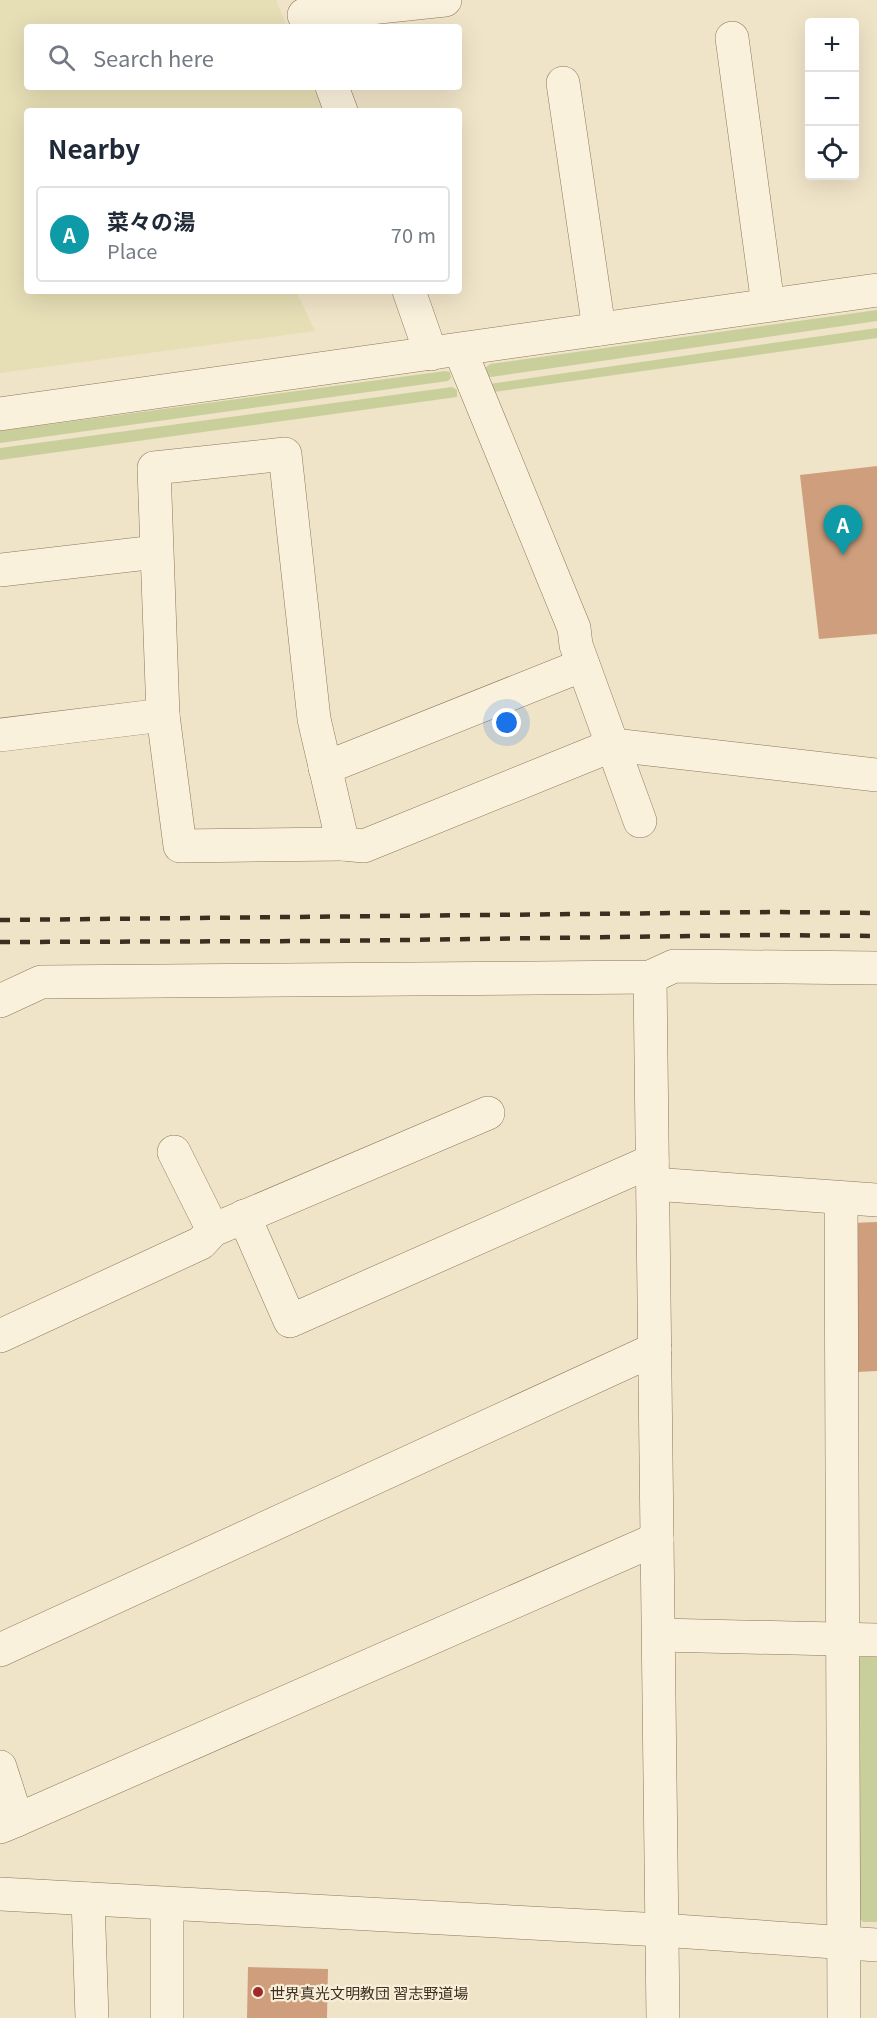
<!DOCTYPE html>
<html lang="en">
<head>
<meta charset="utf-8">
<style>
	:root { --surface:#fff; --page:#f2f2f3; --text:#1f2937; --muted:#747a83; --line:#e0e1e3; --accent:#2563eb }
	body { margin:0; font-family:Georgia,"Noto Sans JP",serif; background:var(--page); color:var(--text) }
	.controls { position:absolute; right:18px; top:18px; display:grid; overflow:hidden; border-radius:6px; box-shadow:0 6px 24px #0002 }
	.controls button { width:54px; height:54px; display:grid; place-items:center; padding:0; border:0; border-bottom:2px solid var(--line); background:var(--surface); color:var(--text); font:30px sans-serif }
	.you { position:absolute; left:507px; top:723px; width:21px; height:21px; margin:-15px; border:4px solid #fff; border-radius:50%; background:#1a73e8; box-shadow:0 0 0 9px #1a73e833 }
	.badge { display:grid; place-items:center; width:39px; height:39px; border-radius:50%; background:var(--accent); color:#fff; font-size:20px; font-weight:700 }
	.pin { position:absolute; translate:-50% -50px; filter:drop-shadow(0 2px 3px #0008) }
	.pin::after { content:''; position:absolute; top:32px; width:21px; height:18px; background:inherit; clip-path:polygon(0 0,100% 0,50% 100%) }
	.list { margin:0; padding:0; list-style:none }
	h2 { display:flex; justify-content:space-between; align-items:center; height:78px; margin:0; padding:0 24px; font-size:26px }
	h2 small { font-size:20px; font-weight:400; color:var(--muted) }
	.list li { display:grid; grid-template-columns:39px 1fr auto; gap:18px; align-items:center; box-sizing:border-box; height:96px; margin:0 12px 12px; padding:0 12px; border:2px solid var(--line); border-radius:6px }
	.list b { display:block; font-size:22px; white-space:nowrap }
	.list p { margin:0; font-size:20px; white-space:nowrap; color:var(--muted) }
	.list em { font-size:20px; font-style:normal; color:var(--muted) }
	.icon { flex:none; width:33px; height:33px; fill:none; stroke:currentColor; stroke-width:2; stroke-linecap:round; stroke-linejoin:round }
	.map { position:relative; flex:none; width:877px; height:2018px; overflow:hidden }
	.search { position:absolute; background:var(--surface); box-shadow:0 6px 24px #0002; left:24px; top:24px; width:438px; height:66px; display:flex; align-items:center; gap:15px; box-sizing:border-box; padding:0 21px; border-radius:6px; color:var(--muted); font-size:22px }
	.panel { position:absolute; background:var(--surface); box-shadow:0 6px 24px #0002; left:24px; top:108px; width:438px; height:186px; border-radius:6px }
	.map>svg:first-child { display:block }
	.farmland { fill:#e6deb5 }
	.green { fill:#c9cf9b }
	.building { fill:#cf9f7d }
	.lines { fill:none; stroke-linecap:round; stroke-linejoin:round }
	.minor-casing { stroke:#8d765c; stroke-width:34 }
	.minor { stroke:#faf1dc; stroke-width:33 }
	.rail { stroke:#3d2e20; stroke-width:4.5; stroke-dasharray:10 10; stroke-linecap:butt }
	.poi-dot { fill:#9e2a2b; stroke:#f7eed8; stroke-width:2 }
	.labels { text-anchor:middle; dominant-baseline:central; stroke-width:4.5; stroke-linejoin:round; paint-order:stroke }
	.poi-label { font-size:15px; fill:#3d2e20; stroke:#f7eed8; text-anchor:start }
</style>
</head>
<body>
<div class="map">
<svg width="877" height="2018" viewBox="0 0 877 2018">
	<rect width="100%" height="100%" fill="#f0e4c8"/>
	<!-- farmland -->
	<polygon class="farmland" points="0,0 276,0 287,27 27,27 27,87 313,87 323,111 27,111 27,291 296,291 315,331 0,373"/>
	<!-- green -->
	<g class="green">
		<polygon points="877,310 877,321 491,377 486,376 485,368 490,364"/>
		<polygon points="877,328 877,338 494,392 489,384"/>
		<polygon points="445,371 450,372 451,378 448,381 0,443 0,431"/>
		<polygon points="452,387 457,390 457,397 0,460 0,448"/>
		<polygon points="861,1657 877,1657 877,1922 863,1922 847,1906 846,1671"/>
	</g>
	<!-- building -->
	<g class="building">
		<polygon points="877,466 877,634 819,639 800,475"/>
		<polygon points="877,1222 877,1371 857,1372 851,1223"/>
		<polygon points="248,1967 328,1969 327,2018 247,2018"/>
	</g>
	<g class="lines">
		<defs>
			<g id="minor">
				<polyline points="304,15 445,0"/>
				<polyline points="732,38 768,305"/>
				<polyline points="563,83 599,329"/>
				<polyline points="332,87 341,111"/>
				<polyline points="409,291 431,354"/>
				<polyline points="460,350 574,628 576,645 640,821"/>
				<polyline points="0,414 877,290"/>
				<polygon points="285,454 314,719 343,844 180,846 163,715 154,468"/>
				<polyline points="0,570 156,552"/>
				<polyline points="0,735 163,715"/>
				<polyline points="325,768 583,665"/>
				<polyline points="343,844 364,846 613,745 877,775"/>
				<polyline points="650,977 663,2018"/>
				<polyline points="0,1001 41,982 650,977 674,966 877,968"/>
				<polyline points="174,1152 213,1230"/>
				<polyline points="653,1184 877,1200"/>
				<polyline points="841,1198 844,2018"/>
				<polyline points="244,1216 290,1321 652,1161"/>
				<polyline points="0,1336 201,1243 213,1230 488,1113"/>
				<polyline points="659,1635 877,1640"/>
				<polyline points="0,1650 655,1349"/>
				<polyline points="0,1767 17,1820 0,1827"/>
				<polyline points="17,1820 657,1539"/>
				<polyline points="0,1894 661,1930 877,1945"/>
				<polyline points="88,1899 92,2018"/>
				<polyline points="167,1904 167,2018"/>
			</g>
		</defs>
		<!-- minor casing -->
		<use href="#minor" class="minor-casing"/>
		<!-- minor -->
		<use href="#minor" class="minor"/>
		<!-- rail -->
		<g class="rail">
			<polyline points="0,920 775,912 877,913"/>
			<polyline points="0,942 330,941 761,935 877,936"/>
		</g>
	</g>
	<!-- markers -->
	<circle class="poi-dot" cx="258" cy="1992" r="6"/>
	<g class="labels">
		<!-- poi labels -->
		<g class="poi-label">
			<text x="270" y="1992">世界真光文明教団 習志野道場</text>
		</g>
	</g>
</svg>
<div class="controls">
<button>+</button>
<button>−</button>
<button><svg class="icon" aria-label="locate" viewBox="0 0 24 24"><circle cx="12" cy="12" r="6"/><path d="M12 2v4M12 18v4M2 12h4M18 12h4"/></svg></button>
</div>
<div class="you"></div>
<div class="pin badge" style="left:843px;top:555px;background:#0f9aa8">A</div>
<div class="search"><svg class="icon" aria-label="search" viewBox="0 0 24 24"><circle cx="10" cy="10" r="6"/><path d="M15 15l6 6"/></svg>Search here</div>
<section class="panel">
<h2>Nearby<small></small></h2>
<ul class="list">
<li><span class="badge" style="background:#0f9aa8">A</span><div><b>菜々の湯</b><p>Place</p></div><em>70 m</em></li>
</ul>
</section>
</div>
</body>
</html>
